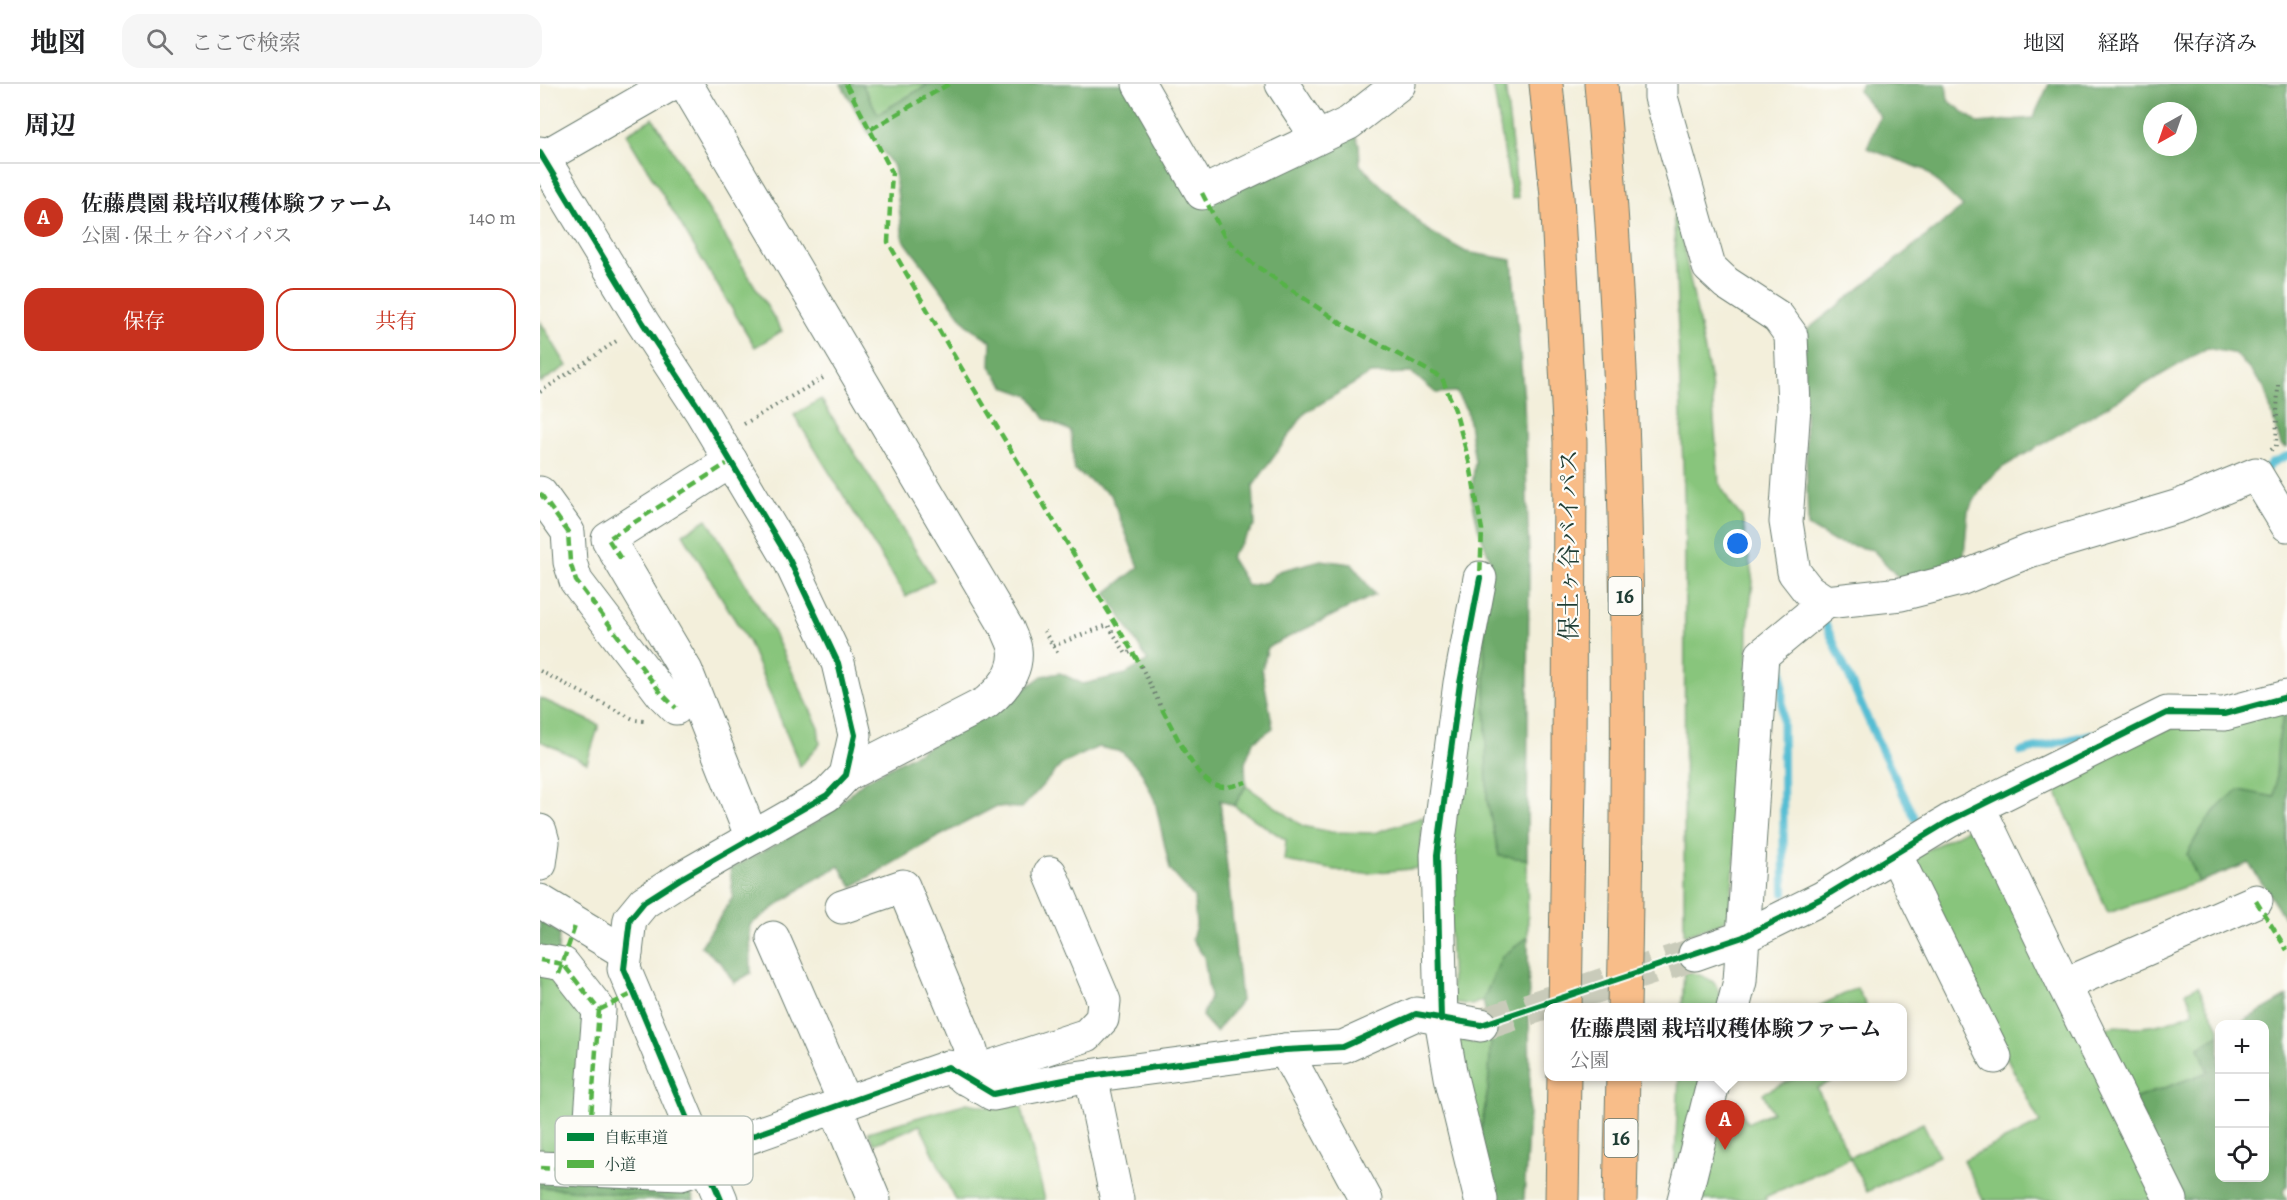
<!DOCTYPE html>
<html lang="ja">
<head>
<meta charset="utf-8">
<style>
	:root { --surface:#fff; --page:#f6f6f6; --text:#202124; --muted:#757577; --line:#e0e0e0; --accent:#c8321e }
	body { margin:0; font-family:Alegreya,"Noto Serif JP",serif; background:var(--page); color:var(--text) }
	.controls { position:absolute; right:18px; bottom:18px; display:grid; overflow:hidden; border-radius:12px; box-shadow:0 6px 24px #0002 }
	.controls button { width:54px; height:54px; display:grid; place-items:center; padding:0; border:0; border-bottom:2px solid var(--line); background:var(--surface); color:var(--text); font:30px sans-serif }
	.compass { position:absolute; left:1603px; top:18px; width:54px; height:54px; border-radius:50%; background:var(--surface); box-shadow:0 6px 24px #0002; rotate:220deg }
	.you { position:absolute; left:1198px; top:460px; width:21px; height:21px; margin:-15px; border:4px solid #fff; border-radius:50%; background:#1a73e8; box-shadow:0 0 0 9px #1a73e833 }
	.badge { display:grid; place-items:center; width:39px; height:39px; border-radius:50%; background:var(--accent); color:#fff; font-size:20px; font-weight:700 }
	.pin { position:absolute; translate:-50% -50px; filter:drop-shadow(0 2px 3px #0008) }
	.pin::after { content:''; position:absolute; top:32px; width:21px; height:18px; background:inherit; clip-path:polygon(0 0,100% 0,50% 100%) }
	.popup { position:absolute; left:1004px; top:919px; width:363px; height:78px; box-sizing:border-box; display:grid; place-content:center; border-radius:12px; background:var(--surface); filter:drop-shadow(0 2px 4px #0005); font-size:20px; white-space:nowrap; color:var(--muted) }
	.popup b { font-size:22px; color:var(--text) }
	.popup::after { content:''; position:absolute; left:50%; top:100%; margin-left:-12px; border:12px solid transparent; border-top-color:var(--surface) }
	.list { margin:0; padding:0; list-style:none }
	h2 { display:flex; justify-content:space-between; align-items:center; height:78px; margin:0; padding:0 24px; font-size:26px }
	h2 small { font-size:20px; font-weight:400; color:var(--muted) }
	.list li { display:grid; grid-template-columns:39px 1fr auto; gap:18px; align-items:center; box-sizing:border-box; height:108px; padding:0 24px; border-top:2px solid var(--line) }
	.list b { display:block; font-size:22px; white-space:nowrap }
	.list p { margin:0; font-size:20px; white-space:nowrap; color:var(--muted) }
	.list em { font-size:20px; font-style:normal; color:var(--muted) }
	.actions { display:flex; gap:12px; padding:18px 24px }
	.actions a { flex:1; padding:14px 0; border:2px solid var(--accent); border-radius:18px; text-align:center; font-size:21px; color:var(--accent) }
	.actions .main { background:var(--accent); color:#fff }
	.icon { flex:none; width:33px; height:33px; fill:none; stroke:currentColor; stroke-width:2; stroke-linecap:round; stroke-linejoin:round }
	.map { position:relative; flex:none; width:1747px; height:1116px; overflow:hidden }
	header { display:flex; align-items:center; gap:36px; box-sizing:border-box; height:84px; padding:0 30px; background:var(--surface); border-bottom:2px solid var(--line) }
	header strong { font-size:28px }
	nav { display:flex; gap:33px; margin-inline-start:auto; font-size:21px }
	.search { width:420px; height:54px; background:var(--page); display:flex; align-items:center; gap:15px; box-sizing:border-box; padding:0 21px; border-radius:18px; color:var(--muted); font-size:22px }
	main { display:flex }
	aside { flex:1; background:var(--surface) }
	.map>svg:first-child { display:block }
	.green { fill:#88c57b; stroke:#548158; stroke-width:1.5 }
	.forest { fill:#6eaa6b; stroke:#467450; stroke-width:1.5; fill-rule:evenodd }
	.lines { fill:none; stroke-linecap:round; stroke-linejoin:round }
	.stream { stroke:#55bdd3; stroke-width:8 }
	.minor-tunnel { stroke:#c9cbba; stroke-width:33; stroke-dasharray:33 16; stroke-linecap:butt }
	.minor-casing { stroke:#697b6e; stroke-width:35 }
	.highway-casing { stroke:#697b6e; stroke-width:35 }
	.path { stroke:#697b6e; stroke-width:4; stroke-dasharray:1.5 4.5; stroke-linecap:butt }
	.minor { stroke:#fff; stroke-width:33 }
	.highway { stroke:#f8bd89; stroke-width:33 }
	.quiet { stroke:#55b346; stroke-width:4.5; stroke-dasharray:9 4.5; stroke-linecap:butt }
	.cycleway-casing { stroke:#fdfcf7; stroke-width:10 }
	.cycleway { stroke:#00873e; stroke-width:6 }
	.labels { text-anchor:middle; dominant-baseline:central; stroke-width:4.5; stroke-linejoin:round; paint-order:stroke }
	.shield { fill:#fdfcf7; stroke:#62766e; stroke-width:1.5 }
	.shield-label { font-size:22px; font-weight:bold; fill:#1f3d34 }
	.street-label { font-size:24px; fill:#1f3d34; stroke:#fdfcf7 }
	.key { fill:#fdfcf7; stroke:#bac3bc; stroke-width:1.5 }
	.key-label { font-size:16px; fill:#1f3d34 }
</style>
</head>
<body>
<header>
<strong>地図</strong>
<div class="search"><svg class="icon" aria-label="search" viewBox="0 0 24 24"><circle cx="10" cy="10" r="6"/><path d="M15 15l6 6"/></svg>ここで検索</div>
<nav><a>地図</a><a>経路</a><a>保存済み</a></nav>
</header>
<main>
<aside>
<h2>周辺<small></small></h2>
<ul class="list">
<li><span class="badge">A</span><div><b>佐藤農園 栽培収穫体験ファーム</b><p>公園 · 保土ヶ谷バイパス</p></div><em>140 m</em></li>
</ul>
<div class="actions"><a class="main">保存</a><a>共有</a></div>
</aside>
<div class="map">
<svg width="1747" height="1116" viewBox="0 0 1747 1116">
	<rect width="100%" height="100%" fill="#fdfcf7"/>
	<filter id="ink" filterUnits="userSpaceOnUse"><feTurbulence type="fractalNoise" baseFrequency=".0167" numOctaves="2"/><feDisplacementMap in="SourceGraphic" scale="12" xChannelSelector="R" yChannelSelector="G"/><feConvolveMatrix kernelMatrix="1 2 1 2 8 2 1 2 1" color-interpolation-filters="sRGB"/></filter>
	<filter id="wash" filterUnits="userSpaceOnUse"><feTurbulence type="fractalNoise" baseFrequency=".008" numOctaves="4" result="noise"/><feDisplacementMap in="SourceGraphic" scale="24" xChannelSelector="R" yChannelSelector="G"/><feGaussianBlur stdDeviation="1.35" result="paint"/><feColorMatrix in="noise" values="0 0 0 0 0 0 0 0 0 0 0 0 0 0 0 0 0 1.4 0 .05"/><feComposite in="paint" operator="in"/></filter>
	<g filter="url(#wash)">
		<rect width="100%" height="100%" fill="#f3efdb"/>
		<!-- green -->
		<g class="green">
			<polygon points="322,0 389,0 338,30"/>
			<polygon points="953,0 965,0 978,114 972,115"/>
			<polygon points="113,34 242,247 215,263 86,50"/>
			<polygon points="1133,112 1171,297 1179,398 1190,419 1202,433 1213,498 1208,541 1206,667 1189,833 1179,840 1144,851 1145,438"/>
			<polygon points="0,237 27,282 0,299"/>
			<polygon points="281,315 394,496 366,513 254,331"/>
			<polygon points="167,435 230,541 278,642 280,660 260,682 209,559 143,450"/>
			<polygon points="947,494 959,772 987,775 988,853 962,873 943,916 932,921 912,918 908,759"/>
			<polygon points="0,614 59,641 47,679 0,657"/>
			<path d="M1745,621L1738,658L1735,714L1699,706C1673,724 1662,742 1647,770L1659,798L1568,829L1511,695L1624,646Z"/>
			<polygon points="706,702 763,742 791,748 834,749 883,733 880,784 818,790 744,777 746,756 694,722"/>
			<polygon points="1440,738 1624,1116 1443,1116 1423,1076 1500,1039 1367,777"/>
			<polygon points="0,886 17,889 51,925 41,1049 19,1072 0,1070"/>
			<path d="M1144,886C1168,894 1181,894 1181,923L1142,924Z"/>
			<path d="M1658,902L1679,944V951L1659,963L1669,988L1594,1015L1563,946C1575,939 1586,944 1599,943C1618,943 1637,935 1654,928L1646,908Z"/>
			<polygon points="1317,904 1327,923 1277,923"/>
			<polygon points="917,953 933,959 951,955 948,1006 938,1062"/>
			<polygon points="1139,993 1163,993 1133,1111"/>
			<polygon points="1258,993 1300,993 1277,1004 1310,1073 1383,1039 1399,1072 1327,1108 1310,1074 1225,1113 1226,1116 1155,1116 1178,1024 1196,1016 1207,1039 1232,1028 1223,1009"/>
			<polygon points="427,1019 448,1023 481,1021 505,1116 415,1116 380,1041 334,1060 328,1048"/>
			<polygon points="0,1103 123,1114 124,1116 0,1116"/>
		</g>
		<!-- forest -->
		<g class="forest">
			<polygon points="301,0 322,0 338,30 389,0 588,0 658,115 813,46 819,60 820,81 887,146 926,168 972,176 984,316 989,475 987,775 959,772 947,717 944,533 951,478 938,443 931,411 935,377 927,327 916,308 896,309 872,289 830,290 765,329 713,402 715,441 690,473 708,502 727,498 739,487 781,476 812,480 835,511 728,563 722,586 733,644 713,658 705,679 706,702 694,722 680,716 701,917 676,948 662,932 670,914 664,873 652,855 656,841 654,813 630,786 615,717 601,687 582,668 558,663 522,680 482,724 455,723 394,755 312,803 299,782 269,799 210,841 211,889 194,899 182,880 161,862 193,813 190,785 282,735 324,697 455,627 502,592 520,589 543,600 586,590 608,577 566,509 599,483 571,411 534,386 531,347 505,335 490,312 465,303 450,282 451,257 428,242 363,155 354,83 327,46"/>
			<path d="M1322,0H1406L1408,16L1438,39L1493,34L1509,0H1747V364L1741,361L1724,303L1696,270L1667,264L1463,383L1444,400L1428,427L1423,483L1365,501L1333,466L1295,458L1268,442L1263,249L1423,123L1385,86L1327,64L1340,32L1318,7ZM1612,27H1648V63H1612Z"/>
			<path d="M1747,620V838L1709,779L1659,798L1647,770C1662,742 1673,724 1699,706L1735,713L1738,658Z"/>
			<polygon points="0,837 19,849 17,889 0,886"/>
			<polygon points="988,853 990,1011 984,1116 948,1116 938,1062 948,1006 951,955 943,916 962,873"/>
			<polygon points="1747,912 1747,1102 1743,1107 1747,1116 1642,1116 1594,1015 1668,988 1659,963 1679,951 1680,1094 1724,1094 1724,940 1698,940"/>
			<polygon points="0,1094 147,1101 154,1116 124,1116 123,1114 0,1103"/>
		</g>
		<g class="lines">
			<!-- stream -->
			<g class="stream">
				<polyline points="1723,389 1732,379 1747,372"/>
				<polyline points="1282,532 1341,665 1375,734"/>
				<polyline points="1242,564 1244,809"/>
				<polyline points="1481,668 1552,650"/>
			</g>
		</g>
	</g>
	<g filter="url(#ink)">
		<g class="lines">
			<!-- minor-tunnel -->
			<polyline class="minor-tunnel" points="941,941 1155,870"/>
			<defs>
				<g id="minor">
					<path d="M146,0L468,546C470,552 474,558 475,565C478,587 462,606 446,619L306,691"/>
					<polyline points="599,0 662,109 809,39 859,0"/>
					<polyline points="742,0 777,53"/>
					<polyline points="1121,0 1121,13 1169,183 1186,199 1238,233 1251,251 1254,322 1246,438 1254,488 1268,506 1286,518"/>
					<polyline points="0,69 103,239 162,329 249,475 298,579 315,651 306,691 287,711 140,795 104,818 90,835 84,885 181,1116"/>
					<polyline points="4,73 131,0"/>
					<polyline points="191,377 68,455 146,587 212,754"/>
					<polyline points="0,409 28,448 30,478 36,497 122,610 136,624"/>
					<polyline points="940,494 920,599 897,771 901,936 911,993 941,1116"/>
					<polyline points="1438,722 1524,901 1631,1116"/>
					<polyline points="0,747 3,758 0,780"/>
					<polyline points="1355,770 1455,973"/>
					<polyline points="0,817 86,869"/>
					<polyline points="302,823 363,802 431,966 424,994"/>
					<polyline points="233,854 305,1019"/>
					<polyline points="1155,870 1203,853 1282,814 1409,737 1627,629 1684,630 1747,613"/>
					<polyline points="0,876 23,880 59,926 47,1086"/>
					<polyline points="1524,901 1716,817"/>
					<polyline points="1193,924 1200,897 1222,571 1286,518 1361,510 1420,495 1489,467 1639,422 1716,390 1747,441"/>
					<polyline points="745,966 826,1116"/>
					<polyline points="551,992 577,1116"/>
					<polyline points="440,1003 443,994 453,982 547,951 562,935 564,917 510,789"/>
					<polyline points="295,1022 334,1116"/>
					<polyline points="161,1070 408,983 453,1010 534,994 745,966 803,963 876,930 941,941"/>
					<polyline points="0,1084 141,1090 166,1082"/>
					<polyline points="1144,1116 1175,992"/>
				</g>
				<g id="highway">
					<polyline points="1006,0 1017,112 1030,358 1029,695 1025,924"/>
					<path d="M1061,0C1089,307 1091,616 1084,924"/>
					<polyline points="1022,1116 1024,992"/>
					<polyline points="1080,1116 1083,992"/>
				</g>
			</defs>
			<!-- minor casing -->
			<use href="#minor" class="minor-casing"/>
			<!-- highway casing -->
			<use href="#highway" class="highway-casing"/>
			<!-- path -->
			<g class="path">
				<polyline points="0,308 78,256"/>
				<polyline points="204,340 283,294"/>
				<polyline points="1731,366 1736,362 1738,301"/>
				<polyline points="504,547 518,570"/>
				<polyline points="513,562 568,541 586,570 593,567"/>
				<polyline points="601,582 622,625"/>
				<polyline points="0,587 95,636 104,637"/>
			</g>
			<!-- minor -->
			<use href="#minor" class="minor"/>
			<!-- highway -->
			<use href="#highway" class="highway"/>
			<!-- quiet -->
			<g class="quiet">
				<polyline points="306,0 352,88 348,158 413,270 601,582"/>
				<polyline points="331,45 409,0"/>
				<polyline points="662,109 685,154 712,179 802,240 902,294 915,326 930,381 942,446 940,494"/>
				<polyline points="0,409 28,448 30,478 36,497 122,610 136,624"/>
				<polyline points="81,475 68,455 191,377"/>
				<path d="M622,625C633,644 654,693 674,701C685,705 695,702 706,698"/>
				<polyline points="1716,817 1747,866"/>
				<polyline points="0,876 23,880 59,926 47,1086"/>
				<polyline points="19,890 36,839"/>
				<polyline points="59,926 94,909"/>
				<polyline points="0,1084 141,1090 166,1082"/>
			</g>
			<defs>
				<g id="cycleway">
					<polyline points="0,69 103,239 162,329 249,475 298,579 315,651 306,691 287,711 140,795 104,818 90,835 84,885 181,1116"/>
					<polyline points="901,936 897,771 920,599 940,494"/>
					<polyline points="161,1070 408,983 453,1010 534,994 745,966 803,963 876,930 941,941 1203,853 1282,814 1409,737 1627,629 1684,630 1747,613"/>
				</g>
			</defs>
			<!-- cycleway casing -->
			<use href="#cycleway" class="cycleway-casing"/>
			<!-- cycleway -->
			<use href="#cycleway" class="cycleway"/>
		</g>
	</g>
	<g class="labels">
		<!-- shield labels -->
		<g class="shield">
			<rect x="1068.5" y="493" width="33" height="38" rx="4.5"/>
			<rect x="1064.5" y="1035" width="33" height="38" rx="4.5"/>
		</g>
		<g class="shield-label">
			<text x="1085" y="512">16</text>
			<text x="1081" y="1054">16</text>
		</g>
		<!-- street labels -->
		<g class="street-label">
			<text transform="translate(1029 461) rotate(-90)">保土ヶ谷バイパス</text>
		</g>
	</g>
	<!-- legend -->
	<rect x="15" y="1032" width="198" height="69" rx="9" class="key"/>
	<rect x="27" y="1049" width="27" height="8" fill="#00873e"/>
	<rect x="27" y="1076" width="27" height="8" fill="#55b346"/>
	<g class="key-label">
		<text x="64" y="1059">自転車道</text>
		<text x="64" y="1086">小道</text>
	</g>
</svg>
<div class="controls">
<button>+</button>
<button>−</button>
<button><svg class="icon" aria-label="locate" viewBox="0 0 24 24"><circle cx="12" cy="12" r="6"/><path d="M12 2v4M12 18v4M2 12h4M18 12h4"/></svg></button>
</div>
<svg class="compass" viewBox="-18 -18 36 36"><path d="M0-13l5 13h-10z" fill="#e53935"/><path d="M0 13l5-13h-10z" fill="#757577"/></svg>
<div class="you"></div>
<div class="pin badge" style="left:1185px;top:1066px">A</div>
<div class="popup"><b>佐藤農園 栽培収穫体験ファーム</b>公園</div>
</div>
</main>
</body>
</html>
